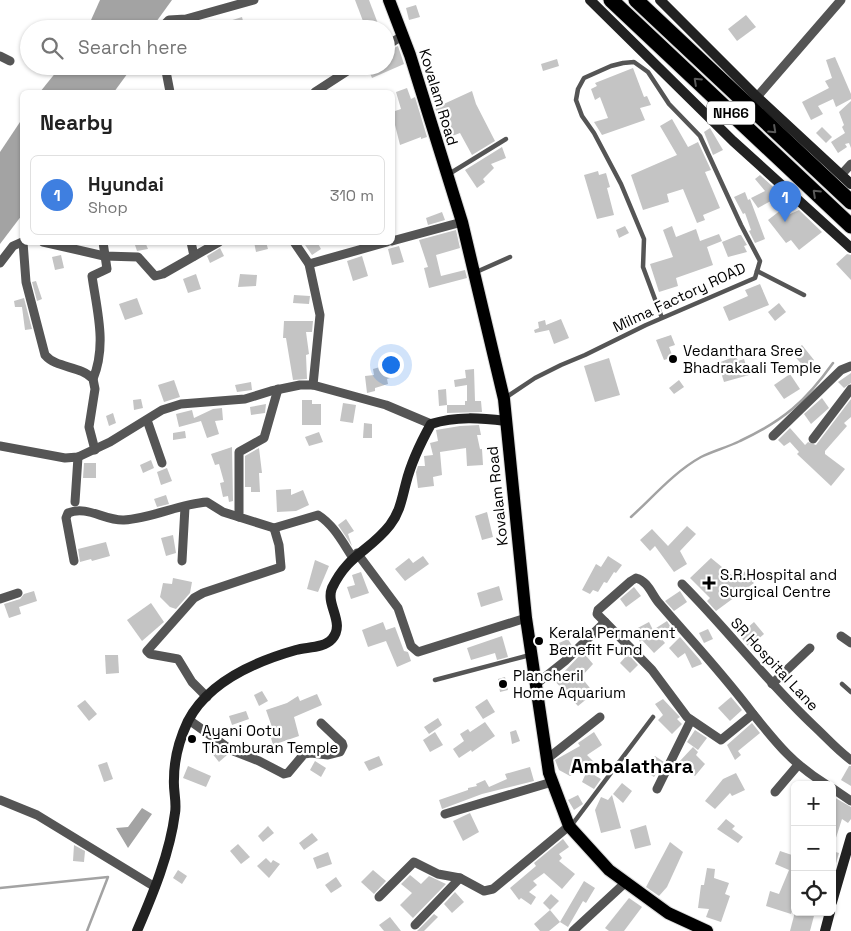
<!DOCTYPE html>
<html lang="en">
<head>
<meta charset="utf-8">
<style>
	:root { --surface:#fff; --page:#f2f2f2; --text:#222; --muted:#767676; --line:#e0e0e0; --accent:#b45309 }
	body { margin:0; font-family:"Space Grotesk",sans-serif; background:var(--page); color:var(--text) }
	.controls { position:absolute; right:15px; bottom:15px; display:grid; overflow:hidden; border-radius:8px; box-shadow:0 1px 4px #0004 }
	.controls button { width:45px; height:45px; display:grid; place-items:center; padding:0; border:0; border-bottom:1px solid var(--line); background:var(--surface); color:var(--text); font:25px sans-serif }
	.you { position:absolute; left:390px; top:364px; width:18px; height:18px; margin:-12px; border:4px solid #fff; border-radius:50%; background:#1a73e8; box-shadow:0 0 0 8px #1a73e833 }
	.badge { display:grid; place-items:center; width:32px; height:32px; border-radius:50%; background:var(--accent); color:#fff; font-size:16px; font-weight:700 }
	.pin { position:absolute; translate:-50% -41px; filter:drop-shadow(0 1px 2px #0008) }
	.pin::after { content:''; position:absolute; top:26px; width:18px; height:15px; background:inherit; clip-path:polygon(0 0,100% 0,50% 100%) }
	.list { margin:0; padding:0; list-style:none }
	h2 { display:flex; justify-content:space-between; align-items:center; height:65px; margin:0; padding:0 20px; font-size:21px }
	h2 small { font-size:16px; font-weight:400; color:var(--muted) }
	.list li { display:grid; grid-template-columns:32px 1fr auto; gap:15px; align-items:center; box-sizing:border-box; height:80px; margin:0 10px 10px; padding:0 10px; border:1px solid var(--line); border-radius:8px }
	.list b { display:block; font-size:19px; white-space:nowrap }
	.list p { margin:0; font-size:16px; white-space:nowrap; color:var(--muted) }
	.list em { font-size:16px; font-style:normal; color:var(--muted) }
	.icon { flex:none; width:28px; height:28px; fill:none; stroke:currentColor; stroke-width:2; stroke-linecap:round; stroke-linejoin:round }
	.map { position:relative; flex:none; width:851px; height:931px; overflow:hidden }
	.search { position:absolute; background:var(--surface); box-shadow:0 1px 4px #0004; left:20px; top:20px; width:375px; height:55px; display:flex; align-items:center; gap:12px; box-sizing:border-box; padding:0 18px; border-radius:28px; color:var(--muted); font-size:19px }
	.panel { position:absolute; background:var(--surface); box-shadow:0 1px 4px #0004; left:20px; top:90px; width:375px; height:155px; border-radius:8px }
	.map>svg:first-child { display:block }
	.water { fill:#a3a3a3 }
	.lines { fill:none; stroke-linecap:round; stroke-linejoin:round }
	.stream { stroke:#a3a3a3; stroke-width:2.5 }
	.building { fill:#c4c4c4 }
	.primary-casing { stroke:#dbdbdb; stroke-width:14 }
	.highway-casing { stroke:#dbdbdb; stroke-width:17 }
	.lane { stroke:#555; stroke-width:4.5 }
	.street { stroke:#555; stroke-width:9 }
	.secondary { stroke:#222; stroke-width:10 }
	.primary { stroke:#000; stroke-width:12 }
	.highway { stroke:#000; stroke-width:15 }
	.oneway { stroke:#595959 }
	.poi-dot { fill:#000; stroke:#fff; stroke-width:2 }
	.labels { text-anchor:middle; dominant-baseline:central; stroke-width:4.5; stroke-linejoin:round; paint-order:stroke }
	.shield { fill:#fff; stroke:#4c4c4c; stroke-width:1 }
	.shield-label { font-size:14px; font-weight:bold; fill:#000 }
	.street-label { font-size:15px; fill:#000; stroke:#fff }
	.poi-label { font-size:15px; fill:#000; stroke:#fff; text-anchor:start }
	.district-label { font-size:20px; font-weight:bold; fill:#000; stroke:#fff }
</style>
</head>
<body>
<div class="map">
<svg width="851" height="931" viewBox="0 0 851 931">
	<rect width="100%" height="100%" fill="#fff"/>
	<!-- water -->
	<g class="water">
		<polygon points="100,0 172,0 151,29 87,29"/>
		<polygon points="61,66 133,66 114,92 40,92"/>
		<polygon points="22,119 22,215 0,244 0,152"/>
		<polygon points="142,808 152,814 128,848 116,828 128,827"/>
	</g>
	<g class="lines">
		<!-- stream -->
		<g class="stream">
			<path d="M631,517C653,497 674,472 701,457C713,451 728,447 740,441C783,421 806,401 833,363"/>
			<polyline points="0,888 108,877 87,931"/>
		</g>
	</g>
	<!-- building -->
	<g class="building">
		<polygon points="355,0 369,0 380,29 366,29"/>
		<polygon points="416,5 420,17 409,20 406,8"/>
		<polygon points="746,15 756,27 737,41 728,29"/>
		<polygon points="242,17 245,29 228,29 226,22"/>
		<polygon points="398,46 404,64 372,78 367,66 386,66 386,52"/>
		<polygon points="835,57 851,94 851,99 836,107 833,99 818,106 823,114 811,120 802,102 829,88 825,81 832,78 826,60"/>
		<polygon points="557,59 559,66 543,71 541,64"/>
		<polygon points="633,68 644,97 647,96 651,105 640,108 645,120 602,135 594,122 608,118 600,97 595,100 591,89 597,86 595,83"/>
		<polygon points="407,88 411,99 415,97 427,137 421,139 421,137 400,145 394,121 392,122 392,112 401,109 396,92"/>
		<polygon points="472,91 476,104 495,141 472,155 460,133 447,138 435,108"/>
		<polygon points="851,101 851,148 849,143 845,144 847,147 838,153 831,142 845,133 842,127 844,125 839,112"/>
		<polygon points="672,119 688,147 698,142 711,170 705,172 720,208 703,215 705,220 697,223 683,189 667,194 669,202 643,210 631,175 677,155 660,126"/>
		<polygon points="822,127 832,137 826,143 816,133"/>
		<polygon points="710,128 723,150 713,155 704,132"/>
		<polygon points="502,147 506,158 491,164 494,168 483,179 485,182 477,188 465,170"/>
		<polygon points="598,171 599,175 606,173 610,187 607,188 614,215 597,219 584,175"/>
		<polygon points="760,175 782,195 758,208 751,198 765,191 755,179"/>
		<polygon points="745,192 748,200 750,199 765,239 755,243 749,231 751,230 745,213 743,214 734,197"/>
		<polygon points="781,210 786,216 799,210 822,232 799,250 791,240 786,243 768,220"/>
		<polygon points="442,212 445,220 428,225 426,218"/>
		<polygon points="625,226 629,233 619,238 616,230"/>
		<polygon points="672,226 676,237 696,229 700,241 719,234 722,241 707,247 713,265 676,278 678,286 659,292 650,264 673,257 663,230"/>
		<polygon points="456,230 460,248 436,255 441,276 465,270 467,278 429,288 424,268 428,267 419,240"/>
		<polygon points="739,235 741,235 747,245 744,246 747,252 728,257 722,242"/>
		<polygon points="134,242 145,242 148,249 137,251"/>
		<polygon points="254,242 266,242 268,249 256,252"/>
		<polygon points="303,242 317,242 321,249 312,255"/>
		<polygon points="399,246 404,262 392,265 388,249"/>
		<polygon points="220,248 224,256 210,263 207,256"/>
		<polygon points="847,254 851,255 851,280 836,264"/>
		<polygon points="61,255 64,268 55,270 52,257"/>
		<polygon points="362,256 368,276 353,281 347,261"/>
		<polygon points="196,274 201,289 188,293 183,279"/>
		<polygon points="240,274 257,275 256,286 238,287"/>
		<polygon points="36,281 42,299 37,301 32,282"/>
		<polygon points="760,284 769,305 729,321 723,307 748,296 745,290"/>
		<polygon points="294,295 310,296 309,304 293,303"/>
		<polygon points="24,298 32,329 25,330 22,307 15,307 14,301"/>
		<polygon points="137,298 143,314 125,320 119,304"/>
		<polygon points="779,303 786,312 775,321 768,312"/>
		<polygon points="561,319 569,338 554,344 549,330 535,333 534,330 539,328 538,322 545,320 546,325"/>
		<polygon points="284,321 313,321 312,332 306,332 309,354 306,355 307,379 293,380 286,338 283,338"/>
		<polygon points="671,335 675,345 669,347 673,357 664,360 656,340"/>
		<polygon points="802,345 814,360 805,368 792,353"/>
		<polygon points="736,356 738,361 744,359 749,375 724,382 718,363"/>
		<polygon points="609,358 620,395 595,402 584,366"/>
		<polygon points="387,365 390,378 387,379 388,384 375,388 375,391 367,393 365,376 374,375 373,369"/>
		<polygon points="474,369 475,401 481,401 482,412 447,413 447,405 465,405 465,401 467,401 467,385 455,387 454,380 466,378 465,370"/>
		<polygon points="851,373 851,383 844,388 838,382"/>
		<polygon points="790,374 800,389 784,399 774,385"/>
		<polygon points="174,380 180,397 164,402 158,385"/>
		<polygon points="679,380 684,387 674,394 669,388"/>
		<polygon points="251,382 252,390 237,392 235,385"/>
		<polygon points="446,389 447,405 439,406 438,390"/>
		<polygon points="822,398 829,408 811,424 804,414"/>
		<polygon points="141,399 143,408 134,410 133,400"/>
		<polygon points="851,399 851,417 844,423 847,426 825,451 825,454 845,469 831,486 797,454 799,452 790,442 784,446 778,440 790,428 805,445 808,442 816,445"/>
		<polygon points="302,400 312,400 312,404 321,404 321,425 302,425"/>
		<polygon points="343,403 356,405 353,423 340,421"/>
		<polygon points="266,404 265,413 251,415 250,407"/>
		<polygon points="222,408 223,420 215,421 219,434 207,438 201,421 179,427 176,414 192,410 194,418 213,409"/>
		<polygon points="113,413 116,423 109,426 106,416"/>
		<polygon points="364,423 372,424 372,438 363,438"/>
		<polygon points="479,425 481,435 477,435 480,449 482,449 483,465 467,466 466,448 440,452 442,475 433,477 434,486 418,488 416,472 418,466 425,466 424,456 433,455 430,443 438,441 436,430 460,426"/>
		<polygon points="185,431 186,438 173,440 173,433"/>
		<polygon points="319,432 323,442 309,446 305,437"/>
		<polygon points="232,447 233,501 229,502 228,496 223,497 220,483 224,482 219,464 215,465 211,454"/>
		<polygon points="259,448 262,473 259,473 260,492 251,492 251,487 245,487 245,456"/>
		<polygon points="151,460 154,468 143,473 140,465"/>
		<polygon points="84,463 96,463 96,478 83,478"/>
		<polygon points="167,468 172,481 161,485 157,472"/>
		<polygon points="291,489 291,495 303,490 309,505 296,511 277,512 276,490"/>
		<polygon points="166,495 169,504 157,507 154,499"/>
		<polygon points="487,512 493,537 482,540 475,516"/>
		<polygon points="346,519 354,531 348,534 352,546 338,525"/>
		<polygon points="687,526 696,534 680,551 687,564 674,572 655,546 650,551 640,540 652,529 668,546"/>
		<polygon points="173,535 176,553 166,556 161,538"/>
		<polygon points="106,542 110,556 92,561 91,559 80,562 78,549"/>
		<polygon points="423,556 429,564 405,581 395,569 409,558 413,563"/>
		<polygon points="608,556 622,565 616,573 614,572 607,583 604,582 598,592 593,590 590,594 582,590 596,564 601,567"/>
		<polygon points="711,558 734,577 743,570 754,583 716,611 707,601 710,598 690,578"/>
		<polygon points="315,560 329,566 318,592 307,589"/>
		<polygon points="361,572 369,593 351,599 347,587 355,585 352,575"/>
		<polygon points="173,578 192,582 190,593 176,609 170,607 160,597 163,583 172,584"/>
		<polygon points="499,586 503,600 481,607 477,593"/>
		<polygon points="634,587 641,596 626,607 620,599"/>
		<polygon points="34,591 37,601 19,607 21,614 9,618 4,604 20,599 24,594"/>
		<polygon points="680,591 687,602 674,611 665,601"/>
		<polygon points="151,603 164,622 142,641 127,620"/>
		<polygon points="667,621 672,629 660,637 665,643 654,653 642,640 640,642 634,630 649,622 653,630"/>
		<polygon points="383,622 386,630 395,627 404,651 408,652 411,661 397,667 386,641 368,647 362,630"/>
		<polygon points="754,622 764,634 749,647 739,635"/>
		<polygon points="708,629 713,639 704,643 699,633"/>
		<polygon points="502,636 508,657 497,660 495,653 471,660 467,648"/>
		<polygon points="680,637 700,660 702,664 692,668 685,653 678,658 669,648"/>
		<polygon points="568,639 572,646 566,651 563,651 559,643"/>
		<polygon points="583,652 593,664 581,677 594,693 578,706 553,679 563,673"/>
		<polygon points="628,654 638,665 630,673 620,663"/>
		<polygon points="105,655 118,655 119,673 106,674"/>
		<polygon points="505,677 508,690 500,692 498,679"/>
		<polygon points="262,691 268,701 259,706 254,695"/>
		<polygon points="317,694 322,705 294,717 299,736 273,745 269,731 273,730 266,710 287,703 298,696 300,701"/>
		<polygon points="731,697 742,710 730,721 718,708"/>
		<polygon points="487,699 495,712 483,719 475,707"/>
		<polygon points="663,699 680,717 677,719 682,724 672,734 658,720 663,715 655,704"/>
		<polygon points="85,700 97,714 89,721 77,706"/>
		<polygon points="246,711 249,719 232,725 229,716"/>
		<polygon points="438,718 442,725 429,734 424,727"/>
		<polygon points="485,722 495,736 472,752 471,750 459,758 453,749 464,741 460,734 468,729 470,732"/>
		<polygon points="752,723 760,733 738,751 741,755 735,760 727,745"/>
		<polygon points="516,730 520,741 512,744 510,732"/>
		<polygon points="695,730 707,738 698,750 687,742"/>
		<polygon points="435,732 443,745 430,752 423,740"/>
		<polygon points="594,732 602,745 587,755 594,762 570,776 559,770 555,760 580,746 578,743"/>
		<polygon points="211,744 227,755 219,762 207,747"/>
		<polygon points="693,747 698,752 696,755 705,764 695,776 679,762"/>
		<polygon points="379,756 383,765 369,771 364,762"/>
		<polygon points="655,756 664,762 654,777 645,771"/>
		<polygon points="315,761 326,768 321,777 310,770"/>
		<polygon points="107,762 113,779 104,782 98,765"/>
		<polygon points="188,766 211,776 206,787 183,778"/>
		<polygon points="849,766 851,766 851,786 841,780"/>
		<polygon points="530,767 534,781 482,794 442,809 439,800 468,790 468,788 477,786 476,784 485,780 489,787 507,779 505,774"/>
		<polygon points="587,771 601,779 594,789 582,782"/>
		<polygon points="736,773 745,790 732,796 730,793 715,809 705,801 723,779"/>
		<polygon points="622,783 632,791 623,803 613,794"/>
		<polygon points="578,795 583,804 574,810 568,800"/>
		<polygon points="612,795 621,828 601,833 595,810 601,797 608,800"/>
		<polygon points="832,796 851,807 851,819 848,823 842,819 834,844"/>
		<polygon points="470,813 479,832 463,841 453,821"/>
		<polygon points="726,819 735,826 732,829 743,837 738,843 717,829"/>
		<polygon points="646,825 651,845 635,849 630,830"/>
		<polygon points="268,826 274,833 263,842 258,836"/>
		<polygon points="312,833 318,840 304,850 299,843"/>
		<polygon points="563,839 569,847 559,854 562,858 559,861 575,874 562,889 544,873 533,881 537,885 529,892 536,897 531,905 521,898 519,900 510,888 536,866 534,863"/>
		<polygon points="670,842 683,852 667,887 659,896 646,887"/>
		<polygon points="238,844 250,857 241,864 230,851"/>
		<polygon points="74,845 85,851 84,862 73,861"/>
		<polygon points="780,851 795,856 795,901 791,914 766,906 770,891 779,894 789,870 775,864"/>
		<polygon points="832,851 839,853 832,877"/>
		<polygon points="328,852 332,864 317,869 313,858"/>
		<polygon points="266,858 271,863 273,860 280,864 269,878 257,866"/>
		<polygon points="707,868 715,869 714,878 729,883 725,894 730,896 721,922 706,917 709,909 698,908 701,885 704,885"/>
		<polygon points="178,870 187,876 182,884 173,878"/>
		<polygon points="373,870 386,881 374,894 361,882"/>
		<polygon points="410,875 421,884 429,876 446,884 413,918 400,905 412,893 401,884"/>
		<polygon points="336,877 342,886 331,893 325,885"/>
		<polygon points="584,881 595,888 586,903 583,901 568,927 560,922"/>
		<polygon points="455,892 464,902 452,913 444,904"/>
		<polygon points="551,894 559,901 550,910 543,903"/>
		<polygon points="629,898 642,907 624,931 609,931 605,928"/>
		<polygon points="550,910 560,922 549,931 540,931 534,924"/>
		<polygon points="795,912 815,912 810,931 790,931"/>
		<polygon points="434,914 438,917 424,931 417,931"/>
		<polygon points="390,917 401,931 384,931 379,925"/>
	</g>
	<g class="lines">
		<defs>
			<polyline id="primary" points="389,0 410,55 462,222 504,399 526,618 549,773 569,826 609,870 668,913 707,931"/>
			<g id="highway">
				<polyline points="611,0 851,226"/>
				<polyline points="636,0 851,202"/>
			</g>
		</defs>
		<!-- primary casing -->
		<use href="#primary" class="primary-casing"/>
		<!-- highway casing -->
		<use href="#highway" class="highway-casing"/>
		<!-- lane -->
		<g class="lane">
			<polyline points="449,174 506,139"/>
			<polyline points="757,271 804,295"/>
			<polyline points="474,273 510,257"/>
			<polyline points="505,398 535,378 561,365 585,355 646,325 755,278 760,261 741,225 700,136 669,104 648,72 634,62 623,63 611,66 584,78 578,89 576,100 582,116 594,133 621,184 644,239 643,267 662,318"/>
			<polyline points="435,680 530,655"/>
			<polyline points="842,684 851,692"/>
			<polyline points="571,826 653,717"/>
		</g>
		<!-- street -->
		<g class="street">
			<polyline points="160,29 169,20 186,19 254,0"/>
			<polyline points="386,46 402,36"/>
			<polyline points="0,56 10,61"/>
			<polyline points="165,66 170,92"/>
			<polyline points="315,92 355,66"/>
			<polyline points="757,97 841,0"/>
			<polyline points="841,175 851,164"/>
			<polyline points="392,241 462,222"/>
			<path d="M23,242L26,282L45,355C57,369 80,365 93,379L95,389L89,427L95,450"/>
			<polyline points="43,242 104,256 138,257 155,276 163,274 219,242"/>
			<polyline points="191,242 194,256"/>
			<polyline points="294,242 309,264 320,315 313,385"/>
			<polyline points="0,263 13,246 22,242"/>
			<polyline points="309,264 387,242"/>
			<path d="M93,379C107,345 97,311 92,276L107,269L103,242"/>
			<polyline points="147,420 162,463"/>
			<polyline points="773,436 841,370 851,366"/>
			<polyline points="813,439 851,389"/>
			<polyline points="0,446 65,458 78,457 110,442 162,410 181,404 245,399 271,391 300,385 313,385 386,405 431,424"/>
			<polyline points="75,502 78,457"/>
			<polyline points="274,528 239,517 239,452 264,438 278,389"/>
			<polyline points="357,553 398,608 411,646 418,652 526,618"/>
			<path d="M74,561L66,518L68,513C87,505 105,521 124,520C153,518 179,504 207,502L223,512L239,517"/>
			<polyline points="182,561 185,507"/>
			<path d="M682,584C728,630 767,682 814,726C827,738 837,750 851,760"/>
			<polyline points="0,599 18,593"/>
			<path d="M605,622L597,614L598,610L631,581L636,578C648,581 652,595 659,603C691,640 724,675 753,714"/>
			<polyline points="841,636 851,643"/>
			<polyline points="772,684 810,648"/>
			<path d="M535,685L565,661L605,622L652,670L687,717L721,740L753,714C778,745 793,764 827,785"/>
			<path d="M207,697L192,682L178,659L150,654L147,651L194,598L203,593L281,567L279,545L274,528L318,515C334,525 343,543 353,558"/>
			<polyline points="189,720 231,750 259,761 284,774 288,773 304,754 311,753 328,755 340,752 343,746 342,743 321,723"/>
			<polyline points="547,759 600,717"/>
			<polyline points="832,788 851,801"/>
			<polyline points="657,789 691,720"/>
			<polyline points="775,792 798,765"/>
			<polyline points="0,800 37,815 155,887"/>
			<polyline points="445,814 552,782"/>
			<polyline points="379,897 414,862 438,874 460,878 484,891 493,889 569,826"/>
			<polyline points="415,925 460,878"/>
			<polyline points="573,931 626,882"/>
		</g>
		<!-- secondary -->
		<g class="secondary">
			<polyline points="590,0 733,141 851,248"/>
			<polyline points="660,0 757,97 851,184"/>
			<polyline points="832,902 851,837"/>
			<path d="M137,931C153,894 170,853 175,813C177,802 173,790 174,779C174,760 180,738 188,721C208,682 257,661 296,650C307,647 324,648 332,639C346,623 325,605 332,588C348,554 370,551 390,525C400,512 402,498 406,483C411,463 421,442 431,424C456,416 481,418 506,421"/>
			<polyline points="825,931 830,912"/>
		</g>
		<!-- primary -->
		<use href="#primary" class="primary"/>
		<!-- highway -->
		<use href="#highway" class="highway"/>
	</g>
	<!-- one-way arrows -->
	<defs><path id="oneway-chevron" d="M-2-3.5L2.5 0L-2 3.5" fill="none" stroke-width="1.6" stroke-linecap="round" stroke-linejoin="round" transform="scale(1.25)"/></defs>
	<g class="oneway">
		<use href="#oneway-chevron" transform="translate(697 81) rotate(-137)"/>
		<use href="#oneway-chevron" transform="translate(773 130) rotate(43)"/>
		<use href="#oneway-chevron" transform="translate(816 193) rotate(-137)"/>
	</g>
	<!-- markers -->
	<g class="poi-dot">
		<circle cx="673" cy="359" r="5"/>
		<path d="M706.5 575.5h5v5h5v5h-5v5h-5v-5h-5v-5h5z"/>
		<circle cx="539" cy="641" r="5"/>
		<circle cx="503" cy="684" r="5"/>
		<circle cx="192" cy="739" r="5"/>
	</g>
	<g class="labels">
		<!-- shield labels -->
		<rect class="shield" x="707" y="101.5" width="48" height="23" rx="4"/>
		<g class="shield-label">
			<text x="731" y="113">NH66</text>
		</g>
		<!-- street labels -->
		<g class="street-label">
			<text transform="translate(439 97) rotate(73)">Kovalam Road</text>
			<text transform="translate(679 297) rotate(-25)">Milma Factory ROAD</text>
			<text transform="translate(497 496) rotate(-96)">Kovalam Road</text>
			<text transform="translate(775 664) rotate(47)">SR Hospital Lane</text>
		</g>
		<!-- poi labels -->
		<g class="poi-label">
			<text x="683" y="350">Vedanthara Sree<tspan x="683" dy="17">Bhadrakaali Temple</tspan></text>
			<text x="720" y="574">S.R.Hospital and<tspan x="720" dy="17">Surgical Centre</tspan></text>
			<text x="549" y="632">Kerala Permanent<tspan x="549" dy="17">Benefit Fund</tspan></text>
			<text x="513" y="675">Plancheril<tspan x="513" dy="17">Home Aquarium</tspan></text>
			<text x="202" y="730">Ayani Ootu<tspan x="202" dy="17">Thamburan Temple</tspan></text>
		</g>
		<!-- district labels -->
		<g class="district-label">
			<text x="632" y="766">Ambalathara</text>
		</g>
	</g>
</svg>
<div class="controls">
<button>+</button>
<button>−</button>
<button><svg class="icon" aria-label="locate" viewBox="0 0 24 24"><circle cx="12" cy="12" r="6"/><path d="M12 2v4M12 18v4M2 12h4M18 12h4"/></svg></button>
</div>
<div class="you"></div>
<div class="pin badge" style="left:785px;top:222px;background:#3f7fe0">1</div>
<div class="search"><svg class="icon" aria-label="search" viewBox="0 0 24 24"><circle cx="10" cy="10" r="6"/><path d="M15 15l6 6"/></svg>Search here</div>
<section class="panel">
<h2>Nearby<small></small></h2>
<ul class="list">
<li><span class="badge" style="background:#3f7fe0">1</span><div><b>Hyundai</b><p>Shop</p></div><em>310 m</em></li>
</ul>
</section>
</div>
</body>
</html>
